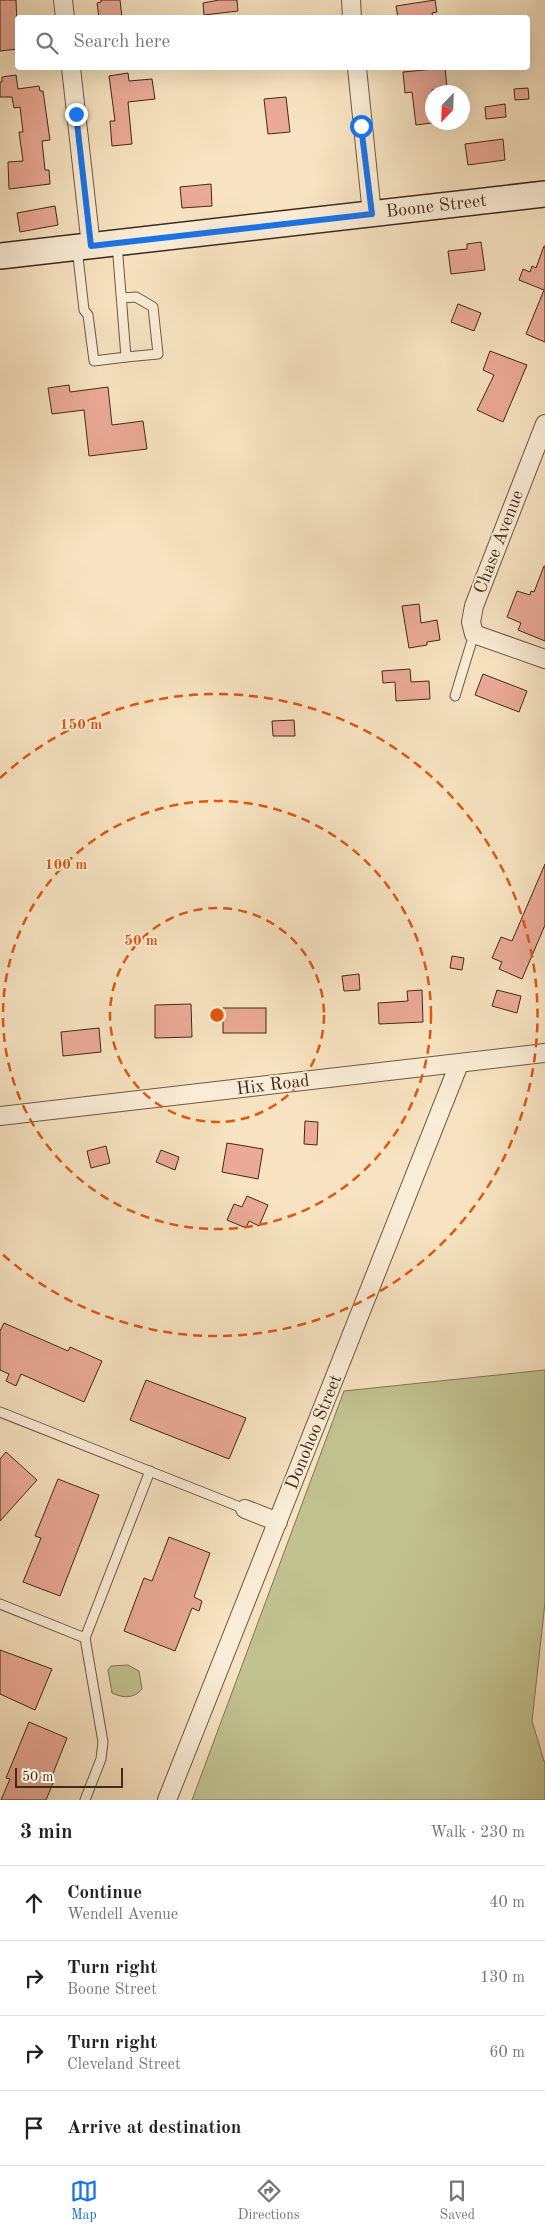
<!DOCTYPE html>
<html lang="en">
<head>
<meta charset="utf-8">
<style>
	:root { --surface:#fff; --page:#f2f2f2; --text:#222; --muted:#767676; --line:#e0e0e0; --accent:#1a73e8 }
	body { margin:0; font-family:"Old Standard TT",serif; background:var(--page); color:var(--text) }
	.compass { position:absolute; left:425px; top:85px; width:45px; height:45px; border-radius:50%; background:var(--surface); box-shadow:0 5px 20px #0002; rotate:203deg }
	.scale { position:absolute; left:15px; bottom:12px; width:108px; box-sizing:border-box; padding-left:5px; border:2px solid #422917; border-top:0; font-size:14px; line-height:18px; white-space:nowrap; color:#422917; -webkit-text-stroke:4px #faedd7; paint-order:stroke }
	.stop { position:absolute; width:15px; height:15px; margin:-11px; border:4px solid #1a73e8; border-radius:50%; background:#fff }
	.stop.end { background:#1a73e8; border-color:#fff; box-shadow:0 1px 5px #0008 }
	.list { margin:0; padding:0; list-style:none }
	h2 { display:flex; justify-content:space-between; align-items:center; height:65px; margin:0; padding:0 20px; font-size:21px }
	h2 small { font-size:16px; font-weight:400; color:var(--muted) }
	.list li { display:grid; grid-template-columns:32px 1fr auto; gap:15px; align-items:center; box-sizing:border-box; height:75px; padding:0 20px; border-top:1px solid var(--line) }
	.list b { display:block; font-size:19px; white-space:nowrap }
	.list p { margin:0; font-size:16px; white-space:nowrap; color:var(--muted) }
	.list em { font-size:16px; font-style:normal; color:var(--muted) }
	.icon { flex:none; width:28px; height:28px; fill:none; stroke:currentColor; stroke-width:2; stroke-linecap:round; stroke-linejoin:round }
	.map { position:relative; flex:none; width:545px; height:1800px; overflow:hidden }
	.search { position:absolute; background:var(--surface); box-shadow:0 5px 20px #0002; left:15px; right:15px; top:15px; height:55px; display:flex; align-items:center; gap:12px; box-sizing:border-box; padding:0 18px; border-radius:5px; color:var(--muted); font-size:19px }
	.sheet { height:365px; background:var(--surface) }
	nav { display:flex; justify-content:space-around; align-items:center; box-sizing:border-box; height:70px; border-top:1px solid var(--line); background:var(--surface); font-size:14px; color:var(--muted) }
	nav a { display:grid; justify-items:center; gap:2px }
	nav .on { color:var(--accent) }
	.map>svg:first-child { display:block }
	.green { fill:#c1c290; stroke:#827654 }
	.building { fill:#ebaa97; stroke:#422917 }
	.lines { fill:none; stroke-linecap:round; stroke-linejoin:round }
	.lane-casing { stroke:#6f5842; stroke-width:11 }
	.street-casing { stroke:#6f5842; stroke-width:20 }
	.secondary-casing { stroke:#422917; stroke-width:28 }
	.lane { stroke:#faedd7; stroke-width:9 }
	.street { stroke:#faedd7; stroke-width:18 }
	.secondary { stroke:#faedd7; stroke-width:25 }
	.route { stroke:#1a73e8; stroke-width:6 }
	.ring { fill:none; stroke:#e0570d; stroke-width:2.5; stroke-dasharray:9 6 }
	.labels { text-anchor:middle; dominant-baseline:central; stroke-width:4; stroke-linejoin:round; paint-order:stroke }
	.street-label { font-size:18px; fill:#422917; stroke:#faedd7 }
	.centre { fill:#e0570d; stroke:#faedd7; stroke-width:2.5 }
	.ring-label { font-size:15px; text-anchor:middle; font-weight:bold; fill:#e0570d; stroke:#faedd7; stroke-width:4; stroke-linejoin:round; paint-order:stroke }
</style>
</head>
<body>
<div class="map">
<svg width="545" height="1800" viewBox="0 0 545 1800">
	<rect width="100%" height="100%" fill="#f7e3c1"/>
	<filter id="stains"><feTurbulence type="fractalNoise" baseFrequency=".004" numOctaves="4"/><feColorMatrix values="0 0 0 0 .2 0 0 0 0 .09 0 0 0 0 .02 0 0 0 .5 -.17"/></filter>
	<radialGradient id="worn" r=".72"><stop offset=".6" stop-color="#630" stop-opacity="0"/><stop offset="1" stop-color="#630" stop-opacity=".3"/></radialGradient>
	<!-- green -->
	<g class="green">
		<polygon points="545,1370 545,1603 532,1721 545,1764 545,1800 192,1800 344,1391"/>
		<path d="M128,1665L139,1671L142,1689C134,1699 123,1698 112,1693L108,1670L111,1666Z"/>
	</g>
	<!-- building -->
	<g class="building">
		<polygon points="0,0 16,0 18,49 0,51"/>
		<polygon points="101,0 120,0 122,18 99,18 97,3 101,2"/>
		<polygon points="219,0 237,0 238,11 204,15 203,3"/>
		<polygon points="435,0 437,12 432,13 433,18 398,18 396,6"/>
		<polygon points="445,68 447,88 432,90 432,123 416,125 412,92 405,93 403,72"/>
		<polygon points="128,73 129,81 152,79 155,99 128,102 132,144 112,146 110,121 115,121 109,76"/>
		<polygon points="16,75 18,89 39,86 40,91 43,91 50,140 42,141 45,170 49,170 50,184 9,189 8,162 23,161 19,132 23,132 20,107 14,108 12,97 0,97 0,82 2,82 2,77"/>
		<polygon points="528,88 529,99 515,100 514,89"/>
		<polygon points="286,97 290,132 268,134 264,99"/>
		<polygon points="505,104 506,117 486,119 485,107"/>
		<polygon points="503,139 505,160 468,165 465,144"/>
		<polygon points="211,184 212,206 182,208 180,187"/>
		<polygon points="55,206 58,225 20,232 17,213"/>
		<polygon points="481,242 485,270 451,274 448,251 467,249 467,244"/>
		<polygon points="544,246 545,246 545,342 526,334 544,290 519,280 523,269 530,272 532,266 536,268"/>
		<polygon points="458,304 481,313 474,331 451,322"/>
		<polygon points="490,351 527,365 503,422 477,410 494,375 483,370"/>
		<polygon points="69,385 70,392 108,387 112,425 143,421 147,449 89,456 84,410 52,414 48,388"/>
		<polygon points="544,566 545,566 545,641 518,630 521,623 507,617 517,591 530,595 531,591 534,592"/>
		<polygon points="419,604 421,623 437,620 440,640 427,642 427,645 409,648 402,606"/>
		<polygon points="410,669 411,682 429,681 430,699 396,701 395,682 383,683 382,671"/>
		<polygon points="483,674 527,691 519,712 475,695"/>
		<polygon points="294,720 295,736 273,736 272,721"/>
		<polygon points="545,864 545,925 522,979 499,969 502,962 492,958 501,937 512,941"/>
		<polygon points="452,956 464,958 462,970 450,968"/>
		<polygon points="359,974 360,990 344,991 342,976"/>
		<polygon points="422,990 423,1022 379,1024 378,1003 408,1001 407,991"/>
		<polygon points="497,990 521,996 517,1013 492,1006"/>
		<polygon points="191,1004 192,1037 155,1038 155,1005"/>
		<rect x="223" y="1008" width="43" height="25"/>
		<polygon points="99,1028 101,1052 63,1056 61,1032"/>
		<polygon points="305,1121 318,1122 317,1145 304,1144"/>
		<polygon points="227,1143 263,1149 258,1179 222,1172"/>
		<polygon points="106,1146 110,1163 91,1168 87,1151"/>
		<polygon points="161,1150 179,1157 175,1170 156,1162"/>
		<polygon points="247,1196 268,1205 259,1226 249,1221 246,1228 227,1220 234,1204 242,1207"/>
		<polygon points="4,1323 68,1351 70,1347 102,1361 84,1402 21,1374 16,1386 6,1381 9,1374 0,1370 0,1331"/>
		<polygon points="146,1380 246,1418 229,1459 130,1420"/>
		<polygon points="6,1452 37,1480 0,1521 0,1459"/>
		<polygon points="58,1479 99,1495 60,1596 23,1582 41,1538 35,1536"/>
		<polygon points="169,1537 210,1553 194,1597 202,1601 199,1611 192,1608 175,1651 124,1631 144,1578 152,1581"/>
		<polygon points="0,1650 52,1669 35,1710 0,1694"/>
		<polygon points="29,1722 67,1738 50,1781 53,1783 46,1800 1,1800 10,1779 6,1778"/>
	</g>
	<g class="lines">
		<defs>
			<g id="lane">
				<polyline points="77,248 84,310 88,315 94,361 126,357 117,244"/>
				<polyline points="122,298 136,297 153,307 158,354 126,357"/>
				<polyline points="455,696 474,634"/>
				<polyline points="0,1412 245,1509"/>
				<polyline points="0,1604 85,1638 103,1742 101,1759 85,1800"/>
				<polyline points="85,1638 150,1471"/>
			</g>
			<g id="street">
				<polyline points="63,0 65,18"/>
				<polyline points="351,0 352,18"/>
				<polyline points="71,68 91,246"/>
				<polyline points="357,68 372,214"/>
				<polyline points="545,424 474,606 471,622 474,634 545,659"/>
				<polyline points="0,1116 545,1053"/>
				<polyline points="245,1509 278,1522"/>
				<polyline points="167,1800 459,1064"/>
			</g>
			<g id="secondary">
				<path id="s1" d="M0,256L545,194"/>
			</g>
		</defs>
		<!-- lane casing -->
		<use href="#lane" class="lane-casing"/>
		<!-- street casing -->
		<use href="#street" class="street-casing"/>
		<!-- secondary casing -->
		<use href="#secondary" class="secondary-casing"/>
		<!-- lane -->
		<use href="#lane" class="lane"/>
		<!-- street -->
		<use href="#street" class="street"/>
		<!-- secondary -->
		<use href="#secondary" class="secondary"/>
	</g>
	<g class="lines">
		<!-- route -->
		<polyline class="route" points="76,114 91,246 372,214 361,126"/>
	</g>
	<!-- distance rings -->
	<g class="ring">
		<circle cx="217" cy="1015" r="107"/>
		<circle cx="217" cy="1015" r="214"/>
		<path d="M0 778A321 321 0 1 1 0 1252"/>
	</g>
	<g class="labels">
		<!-- street labels -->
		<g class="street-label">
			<text stroke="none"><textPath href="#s1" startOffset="439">Boone Street</textPath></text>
			<text transform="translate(499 542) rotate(-69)">Chase Avenue</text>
			<text transform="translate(273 1085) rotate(-7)">Hix Road</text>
			<text transform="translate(314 1432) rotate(-68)">Donohoo Street</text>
		</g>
	</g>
	<circle cx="217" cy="1015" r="8" class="centre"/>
	<g class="ring-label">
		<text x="81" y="729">150 m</text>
		<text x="66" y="869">100 m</text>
		<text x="141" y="945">50 m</text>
	</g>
	<rect width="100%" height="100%" filter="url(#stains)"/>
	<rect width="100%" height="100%" fill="url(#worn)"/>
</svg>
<svg class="compass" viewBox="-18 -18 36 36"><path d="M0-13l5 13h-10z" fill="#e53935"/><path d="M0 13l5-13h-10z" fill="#767676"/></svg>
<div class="scale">50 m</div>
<div class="stop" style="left:361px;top:126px"></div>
<div class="stop end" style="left:76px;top:114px"></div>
<div class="search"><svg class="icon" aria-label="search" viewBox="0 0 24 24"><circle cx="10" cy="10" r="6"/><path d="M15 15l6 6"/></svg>Search here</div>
</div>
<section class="sheet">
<h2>3 min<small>Walk · 230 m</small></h2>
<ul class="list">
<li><svg class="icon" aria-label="ahead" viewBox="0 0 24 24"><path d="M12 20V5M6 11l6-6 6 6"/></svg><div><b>Continue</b><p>Wendell Avenue</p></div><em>40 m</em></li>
<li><svg class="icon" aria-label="right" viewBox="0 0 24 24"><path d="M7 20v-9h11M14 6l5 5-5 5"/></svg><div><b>Turn right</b><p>Boone Street</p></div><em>130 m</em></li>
<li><svg class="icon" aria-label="right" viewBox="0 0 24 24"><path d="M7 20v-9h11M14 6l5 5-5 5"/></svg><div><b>Turn right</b><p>Cleveland Street</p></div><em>60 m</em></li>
<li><svg class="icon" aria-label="arrive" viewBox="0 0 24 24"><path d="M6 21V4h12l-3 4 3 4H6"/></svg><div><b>Arrive at destination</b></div></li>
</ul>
</section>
<nav>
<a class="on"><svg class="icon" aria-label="map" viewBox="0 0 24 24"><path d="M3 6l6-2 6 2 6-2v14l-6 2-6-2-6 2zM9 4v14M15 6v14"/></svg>Map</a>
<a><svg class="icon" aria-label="directions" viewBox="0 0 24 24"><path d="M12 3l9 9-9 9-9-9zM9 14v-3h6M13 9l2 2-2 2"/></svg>Directions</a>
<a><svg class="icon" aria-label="saved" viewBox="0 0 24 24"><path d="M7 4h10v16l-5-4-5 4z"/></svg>Saved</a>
</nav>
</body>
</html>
